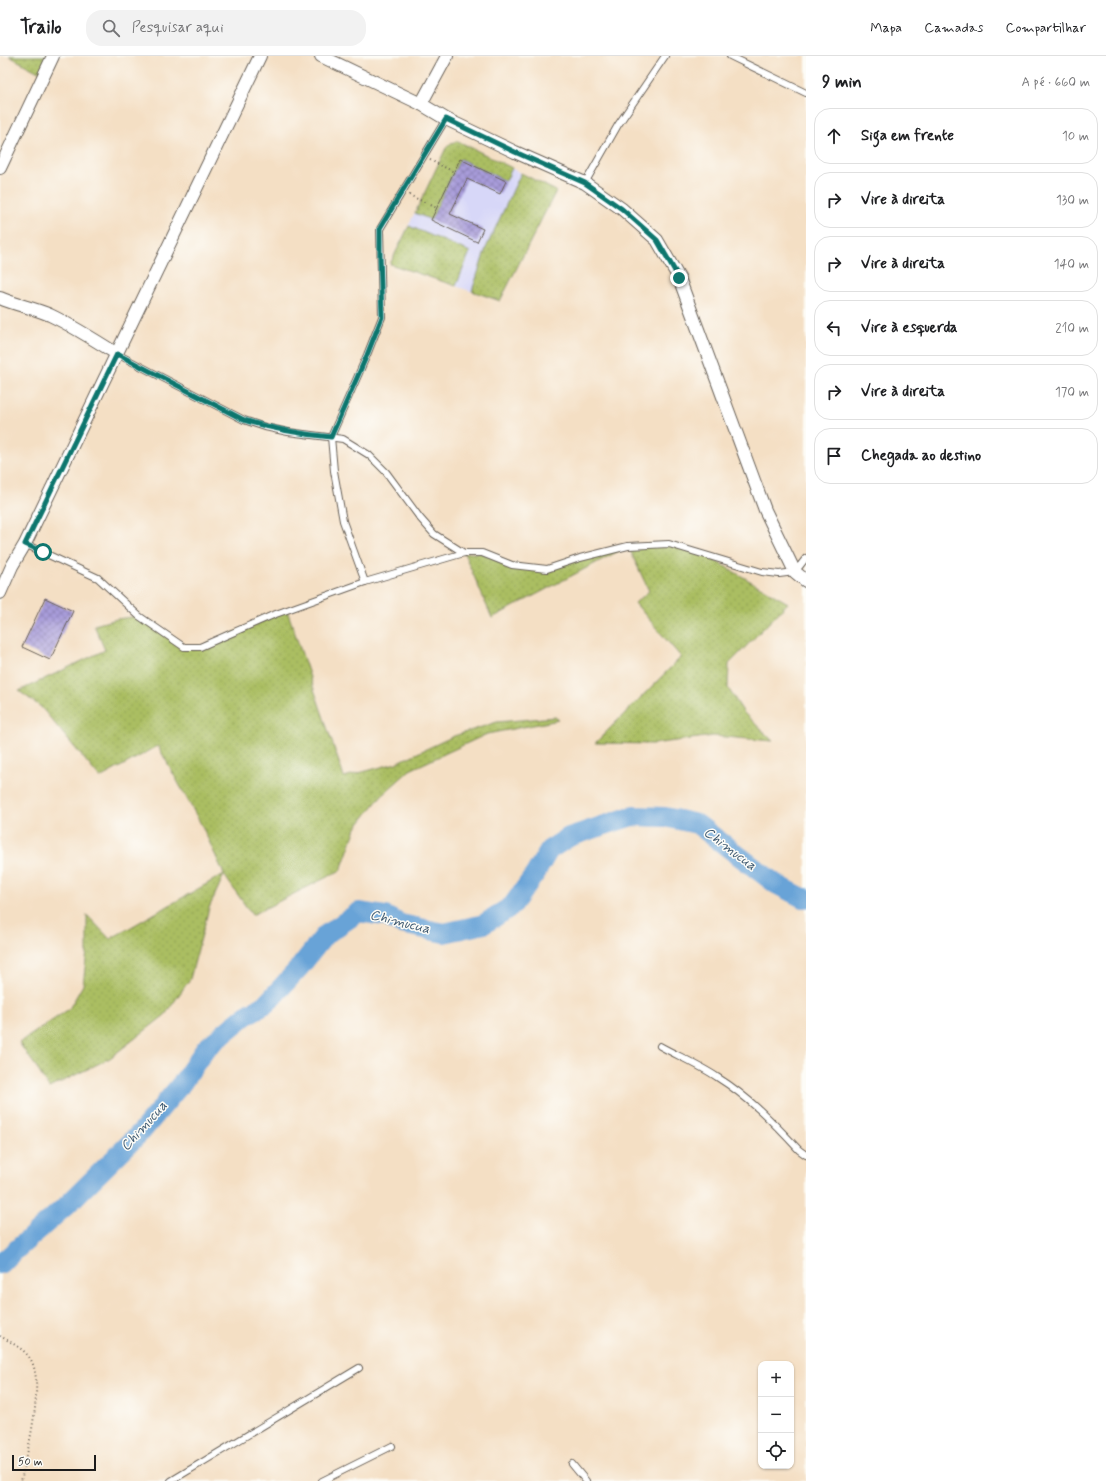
<!DOCTYPE html>
<html lang="pt">
<head>
<meta charset="utf-8">
<style>
	:root { --surface:#fff; --page:#f2f2f2; --text:#202124; --muted:#757577; --line:#e0e0e0 }
	body { margin:0; font-family:Mynerve,sans-serif; background:var(--page); color:var(--text) }
	.controls { position:absolute; right:12px; bottom:12px; display:grid; overflow:hidden; border-radius:8px; box-shadow:0 1px 3px #0004 }
	.controls button { width:36px; height:36px; display:grid; place-items:center; padding:0; border:0; border-bottom:1px solid var(--line); background:var(--surface); color:var(--text); font:20px sans-serif }
	.scale { position:absolute; left:12px; bottom:10px; width:84px; box-sizing:border-box; padding-left:4px; border:2px solid #1c1c1c; border-top:0; font-size:11px; line-height:14px; white-space:nowrap; color:#1c1c1c; -webkit-text-stroke:3px #fdfcf7; paint-order:stroke }
	.stop { position:absolute; width:12px; height:12px; margin:-9px; border:3px solid #0f766e; border-radius:50%; background:#fff }
	.stop.end { background:#0f766e; border-color:#fff; box-shadow:0 1px 4px #0008 }
	.list { margin:0; padding:0; list-style:none }
	h2 { display:flex; justify-content:space-between; align-items:center; height:52px; margin:0; padding:0 16px; font-size:17px }
	h2 small { font-size:13px; font-weight:400; color:var(--muted) }
	.list li { display:grid; grid-template-columns:26px 1fr auto; gap:12px; align-items:center; box-sizing:border-box; height:56px; margin:0 8px 8px; padding:0 8px; border:1px solid var(--line); border-radius:16px }
	.list b { display:block; font-size:15px; white-space:nowrap }
	.list em { font-size:13px; font-style:normal; color:var(--muted) }
	.icon { flex:none; width:22px; height:22px; fill:none; stroke:currentColor; stroke-width:2; stroke-linecap:round; stroke-linejoin:round }
	.map { position:relative; flex:none; width:806px; height:1425px; overflow:hidden }
	header { display:flex; align-items:center; gap:24px; box-sizing:border-box; height:56px; padding:0 20px; background:var(--surface); border-bottom:1px solid var(--line) }
	header strong { font-size:19px }
	nav { display:flex; gap:22px; margin-inline-start:auto; font-size:14px }
	.search { width:280px; height:36px; background:var(--page); display:flex; align-items:center; gap:10px; box-sizing:border-box; padding:0 14px; border-radius:16px; color:var(--muted); font-size:15px }
	main { display:flex }
	aside { flex:1; background:var(--surface) }
	.map>svg:first-child { display:block }
	.built { fill:#d7d7f8 }
	.grass { fill:url(#grass-dots); stroke:#636d3f }
	.lines { fill:none; stroke-linecap:round; stroke-linejoin:round }
	.river { stroke:#67a3d7; stroke-width:20 }
	.building { fill:url(#building-cross-hatch) }
	.lane-casing { stroke:#686057; stroke-width:8 }
	.street-casing { stroke:#686057; stroke-width:14 }
	.path { stroke:#686057; stroke-width:2; stroke-dasharray:1 3; stroke-linecap:butt }
	.lane { stroke:#fff; stroke-width:6 }
	.street { stroke:#fff; stroke-width:12 }
	.route { stroke:#0f766e; stroke-width:5 }
	.labels { text-anchor:middle; dominant-baseline:central; stroke-width:3; stroke-linejoin:round; paint-order:stroke }
	.water-label { font-size:14px; font-style:italic; fill:#3e5970; stroke:#fdfcf7 }
</style>
</head>
<body>
<header>
<strong>Trailo</strong>
<div class="search"><svg class="icon" aria-label="search" viewBox="0 0 24 24"><circle cx="10" cy="10" r="6"/><path d="M15 15l6 6"/></svg>Pesquisar aqui</div>
<nav><a>Mapa</a><a>Camadas</a><a>Compartilhar</a></nav>
</header>
<main>
<div class="map">
<svg width="806" height="1425" viewBox="0 0 806 1425">
	<defs>
		<pattern id="grass-dots" width="8" height="8" patternUnits="userSpaceOnUse"><rect width="8" height="8" fill="#aabe62"/><path d="M2 2h.1M6 6h.1" fill="none" stroke="#92a354" stroke-width="1.8" stroke-linecap="round"/></pattern>
		<pattern id="building-cross-hatch" width="8" height="8" patternUnits="userSpaceOnUse"><rect width="8" height="8" fill="#a89cda"/><path d="M0 0l8 8M0 8l8-8" fill="none" stroke="#887eb0"/></pattern>
	</defs>
	<rect width="100%" height="100%" fill="#fdfcf7"/>
	<filter id="ink" filterUnits="userSpaceOnUse"><feTurbulence type="fractalNoise" baseFrequency=".025" numOctaves="2"/><feDisplacementMap in="SourceGraphic" scale="8" xChannelSelector="R" yChannelSelector="G"/><feConvolveMatrix kernelMatrix="1 2 1 2 8 2 1 2 1" color-interpolation-filters="sRGB"/></filter>
	<filter id="wash" filterUnits="userSpaceOnUse"><feTurbulence type="fractalNoise" baseFrequency=".012" numOctaves="4" result="noise"/><feDisplacementMap in="SourceGraphic" scale="16" xChannelSelector="R" yChannelSelector="G"/><feGaussianBlur stdDeviation="0.9" result="paint"/><feColorMatrix in="noise" values="0 0 0 0 0 0 0 0 0 0 0 0 0 0 0 0 0 1.4 0 .05"/><feComposite in="paint" operator="in"/></filter>
	<g filter="url(#wash)">
		<rect width="100%" height="100%" fill="#f4dfc4"/>
		<!-- built -->
		<polygon class="built" points="458,85 556,135 500,245 390,208 446,92 451,87"/>
		<!-- grass -->
		<g class="grass">
			<polygon points="9,0 53,0 44,19"/>
			<polygon points="458,85 512,112 506,125 460,103 431,164 415,157 446,92 451,87"/>
			<polygon points="521,117 556,135 500,245 472,235 486,192"/>
			<polygon points="409,170 470,196 456,230 390,208"/>
			<polygon points="669,488 707,500 788,547 729,608 728,632 744,657 773,685 713,680 653,688 595,687 681,601 635,547 649,535 628,490 492,562 464,497 482,497 512,509 547,513 628,490"/>
			<polygon points="287,554 344,721 396,707 454,680 497,666 555,661 559,664 487,678 410,714 381,740 356,772 341,814 252,859 224,819 209,852 190,923 165,959 110,1002 49,1032 35,1009 19,987 69,953 83,929 87,895 87,859 110,883 224,818 202,770 158,690 100,722 41,651 19,635 105,594 94,569 117,563 139,560 184,591 200,591"/>
		</g>
		<g class="lines">
			<!-- river -->
			<polyline class="river" points="0,1208 67,1149 142,1075 182,1027 206,992 245,960 267,947 299,912 325,879 359,856 385,860 401,868 444,877 484,868 512,850 535,818 549,794 569,781 632,760 665,761 697,768 776,828 803,842 806,842"/>
		</g>
		<g id="blocks">
			<!-- building -->
			<g class="building">
				<polygon points="460,103 506,125 500,138 467,123 450,158 483,173 477,186 431,164"/>
				<polygon points="45,542 73,555 50,604 22,591"/>
			</g>
		</g>
	</g>
	<g filter="url(#ink)">
		<use href="#blocks" fill-opacity="0" stroke="#686057" stroke-width="1"/>
		<g class="lines">
			<defs>
				<g id="lane">
					<polyline points="730,0 806,37"/>
					<polyline points="585,127 618,69 665,0"/>
					<polyline points="117,298 244,364 265,371 288,376 343,383 369,399 386,416 420,462 434,478 464,497"/>
					<polyline points="25,488 98,522 139,560 184,591 200,591 273,559 365,526 464,497 482,497 512,509 547,513 580,502 628,490 669,488 762,516 779,518 795,516 806,502"/>
					<polyline points="365,526 343,465 334,415 331,381 367,299 382,261 380,173 446,63"/>
					<path d="M660,990C678,1000 699,1009 717,1021C749,1041 774,1067 799,1094L806,1099"/>
					<polyline points="572,1408 586,1425"/>
					<polyline points="171,1425 359,1312"/>
					<polyline points="322,1425 392,1390"/>
				</g>
				<g id="street">
					<polyline points="321,0 421,48 446,63 515,96 585,127 622,153 657,184 679,222 765,454 795,516 806,525"/>
					<polyline points="421,48 447,0"/>
					<polyline points="0,112 53,0"/>
					<path d="M0,242C16,249 34,252 50,259C73,270 95,284 117,298"/>
					<polyline points="0,537 12,510 25,488 260,0"/>
				</g>
			</defs>
			<!-- lane casing -->
			<use href="#lane" class="lane-casing"/>
			<!-- street casing -->
			<use href="#street" class="street-casing"/>
			<!-- path -->
			<g class="path">
				<polyline points="430,104 454,116"/>
				<polyline points="409,139 437,152"/>
				<path d="M0,1280C10,1286 25,1293 31,1304C45,1328 27,1398 21,1425"/>
			</g>
			<!-- lane -->
			<use href="#lane" class="lane"/>
			<!-- street -->
			<use href="#street" class="street"/>
		</g>
	</g>
	<g class="lines" filter="url(#ink)">
		<!-- route -->
		<path class="route" d="M43,496L25,488L117,298L244,364C272,373 301,378 331,381L367,299L382,261L380,198V172L446,63L515,96L585,127L622,153L657,184L679,222"/>
	</g>
	<g class="labels">
		<!-- water labels -->
		<g class="water-label">
			<text transform="translate(730 793) rotate(37)">Chimucua</text>
			<text transform="translate(400 866) rotate(14)">Chimucua</text>
			<text transform="translate(144 1070) rotate(-48)">Chimucua</text>
		</g>
	</g>
</svg>
<div class="controls">
<button>+</button>
<button>−</button>
<button><svg class="icon" aria-label="locate" viewBox="0 0 24 24"><circle cx="12" cy="12" r="6"/><path d="M12 2v4M12 18v4M2 12h4M18 12h4"/></svg></button>
</div>
<div class="scale">50 m</div>
<div class="stop" style="left:43px;top:496px"></div>
<div class="stop end" style="left:679px;top:222px"></div>
</div>
<aside>
<h2>9 min<small>A pé · 660 m</small></h2>
<ul class="list">
<li><svg class="icon" aria-label="ahead" viewBox="0 0 24 24"><path d="M12 20V5M6 11l6-6 6 6"/></svg><div><b>Siga em frente</b></div><em>10 m</em></li>
<li><svg class="icon" aria-label="right" viewBox="0 0 24 24"><path d="M7 20v-9h11M14 6l5 5-5 5"/></svg><div><b>Vire à direita</b></div><em>130 m</em></li>
<li><svg class="icon" aria-label="right" viewBox="0 0 24 24"><path d="M7 20v-9h11M14 6l5 5-5 5"/></svg><div><b>Vire à direita</b></div><em>140 m</em></li>
<li><svg class="icon" aria-label="left" viewBox="0 0 24 24"><path d="M17 20v-9H6M10 6l-5 5 5 5"/></svg><div><b>Vire à esquerda</b></div><em>210 m</em></li>
<li><svg class="icon" aria-label="right" viewBox="0 0 24 24"><path d="M7 20v-9h11M14 6l5 5-5 5"/></svg><div><b>Vire à direita</b></div><em>170 m</em></li>
<li><svg class="icon" aria-label="arrive" viewBox="0 0 24 24"><path d="M6 21V4h12l-3 4 3 4H6"/></svg><div><b>Chegada ao destino</b></div></li>
</ul>
</aside>
</main>
</body>
</html>
